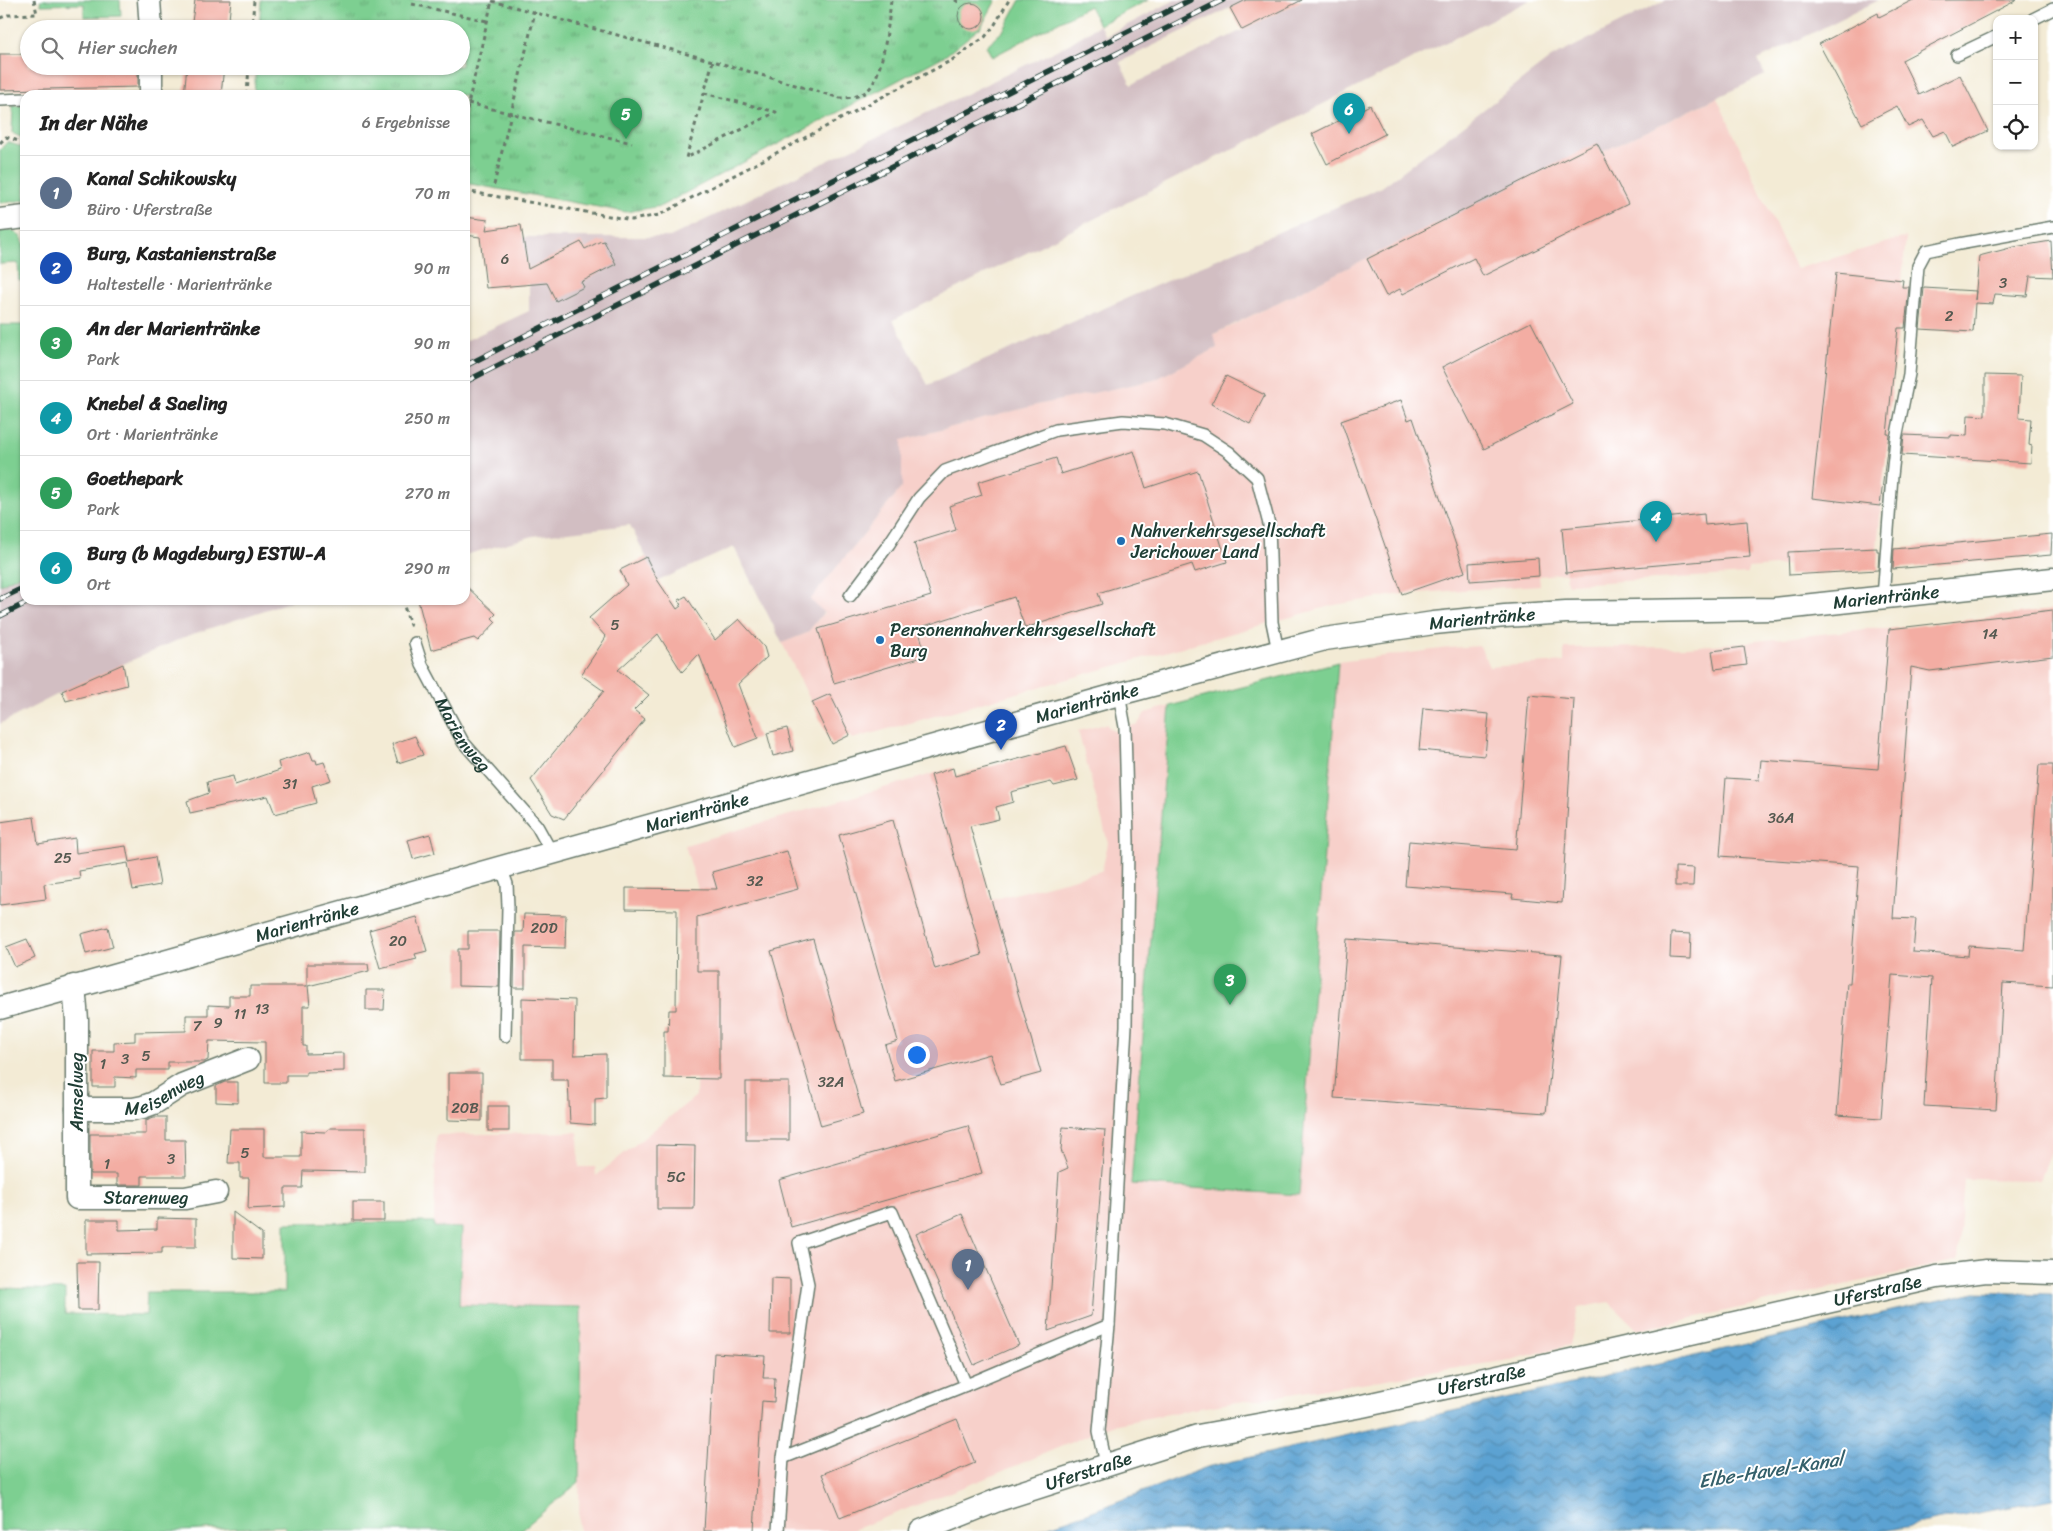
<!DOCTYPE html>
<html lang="de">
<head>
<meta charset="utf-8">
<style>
	:root { --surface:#fff; --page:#f2f2f2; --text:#222; --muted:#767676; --line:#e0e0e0; --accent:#d93025 }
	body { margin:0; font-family:Sriracha,sans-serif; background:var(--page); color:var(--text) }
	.controls { position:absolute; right:15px; top:15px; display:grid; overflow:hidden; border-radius:10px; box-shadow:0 1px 4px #0004 }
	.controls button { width:45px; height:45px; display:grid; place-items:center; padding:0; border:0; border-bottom:1px solid var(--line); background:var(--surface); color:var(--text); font:25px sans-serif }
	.you { position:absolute; left:916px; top:1054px; width:18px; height:18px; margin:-12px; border:4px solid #fff; border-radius:50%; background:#1a73e8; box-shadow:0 0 0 8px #1a73e833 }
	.badge { display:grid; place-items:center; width:32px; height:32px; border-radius:50%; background:var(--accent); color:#fff; font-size:16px; font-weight:700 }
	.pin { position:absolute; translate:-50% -41px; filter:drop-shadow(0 1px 2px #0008) }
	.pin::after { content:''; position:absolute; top:26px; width:18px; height:15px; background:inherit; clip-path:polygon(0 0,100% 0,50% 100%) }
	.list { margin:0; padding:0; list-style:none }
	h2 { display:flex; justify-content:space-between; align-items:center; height:65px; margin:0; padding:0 20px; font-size:21px }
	h2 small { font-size:16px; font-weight:400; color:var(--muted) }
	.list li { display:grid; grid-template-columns:32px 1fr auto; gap:15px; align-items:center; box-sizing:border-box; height:75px; padding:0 20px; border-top:1px solid var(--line) }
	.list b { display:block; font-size:19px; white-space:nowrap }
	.list p { margin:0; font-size:16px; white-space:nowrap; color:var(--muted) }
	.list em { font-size:16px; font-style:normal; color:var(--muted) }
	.icon { flex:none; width:28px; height:28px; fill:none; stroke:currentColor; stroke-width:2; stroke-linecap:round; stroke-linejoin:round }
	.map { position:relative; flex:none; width:2053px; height:1531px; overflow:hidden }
	.search { position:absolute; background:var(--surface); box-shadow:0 1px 4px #0004; left:20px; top:20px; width:450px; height:55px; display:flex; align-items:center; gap:12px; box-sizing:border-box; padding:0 18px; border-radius:28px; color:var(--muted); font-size:19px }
	.panel { position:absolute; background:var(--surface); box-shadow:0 1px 4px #0004; left:20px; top:90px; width:450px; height:515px; border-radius:15px }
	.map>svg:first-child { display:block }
	.built { fill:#f7d0ca }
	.railway { fill:#d2bec2 }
	.green { fill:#7dcf91; stroke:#4e8662 }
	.park { fill:url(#park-tufts); stroke:#4e8662 }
	.water { fill:url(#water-waves); stroke:#3e7083 }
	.building { fill:#f3ada3 }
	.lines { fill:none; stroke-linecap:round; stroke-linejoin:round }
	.service-casing { stroke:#697a6c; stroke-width:14 }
	.minor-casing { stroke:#697a6c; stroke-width:25 }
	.path { stroke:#697a6c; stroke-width:3; stroke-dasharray:4 4; stroke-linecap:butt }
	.service { stroke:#fff; stroke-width:11 }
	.minor { stroke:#fff; stroke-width:22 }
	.rail-casing { stroke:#1f3d34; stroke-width:5.5 }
	.rail { stroke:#fff; stroke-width:4; stroke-dasharray:11; stroke-linecap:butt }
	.poi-dot { fill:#1f6fb2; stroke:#fff; stroke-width:2 }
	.labels { text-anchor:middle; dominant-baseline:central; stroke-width:4; stroke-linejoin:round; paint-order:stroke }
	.number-label { font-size:15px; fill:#545950 }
	.poi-label { font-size:18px; fill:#1f3d34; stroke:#fff; text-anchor:start }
	.street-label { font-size:18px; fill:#1f3d34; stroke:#fff }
	.water-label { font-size:19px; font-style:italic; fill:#34606b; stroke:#fff }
</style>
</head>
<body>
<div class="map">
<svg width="2053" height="1531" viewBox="0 0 2053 1531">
	<defs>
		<pattern id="park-tufts" width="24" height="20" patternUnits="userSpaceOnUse" patternTransform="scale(1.25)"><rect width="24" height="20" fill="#7dcf91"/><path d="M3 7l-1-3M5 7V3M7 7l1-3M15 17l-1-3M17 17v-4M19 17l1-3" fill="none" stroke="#66a977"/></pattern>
		<pattern id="water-waves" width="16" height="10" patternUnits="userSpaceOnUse" patternTransform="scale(1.25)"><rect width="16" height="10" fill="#5ca2d2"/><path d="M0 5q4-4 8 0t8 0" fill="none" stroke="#4b85ab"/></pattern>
	</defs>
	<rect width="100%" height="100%" fill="#fff"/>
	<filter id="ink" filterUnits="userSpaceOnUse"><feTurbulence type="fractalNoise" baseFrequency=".02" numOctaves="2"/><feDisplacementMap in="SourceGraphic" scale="10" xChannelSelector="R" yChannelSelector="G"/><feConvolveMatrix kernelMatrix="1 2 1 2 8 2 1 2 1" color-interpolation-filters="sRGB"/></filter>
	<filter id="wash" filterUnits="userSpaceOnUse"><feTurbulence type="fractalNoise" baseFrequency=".0096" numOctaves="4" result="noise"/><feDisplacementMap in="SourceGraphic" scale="20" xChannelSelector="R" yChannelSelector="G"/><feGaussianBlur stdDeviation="1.12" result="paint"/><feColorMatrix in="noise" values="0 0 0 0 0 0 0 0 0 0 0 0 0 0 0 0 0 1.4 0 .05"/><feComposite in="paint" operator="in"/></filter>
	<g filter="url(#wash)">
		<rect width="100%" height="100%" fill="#f3ebd5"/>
		<!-- built -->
		<g class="built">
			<polygon points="1717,98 1796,269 1906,237 1875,570 1789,575 1788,565 1748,568 1748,574 1567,584 1566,573 1539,576 1540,585 1402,594 1334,605 852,739 849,735 832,744 782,643 807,633 824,613 810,600 902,487 902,440 1037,405 1154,380 1217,348 1213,335 1597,143 1602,152"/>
			<polygon points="2053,610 2053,1148 2040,1180 1964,1179 1958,1260 1638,1330 1609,1302 1578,1308 1570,1345 1510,1360 1199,1408 1112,1425 989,1477 850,1531 579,1531 581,1307 459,1305 462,1228 434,1227 436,1135 578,1132 579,1167 595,1167 596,1176 696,1096 698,889 685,845 953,768 991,900 1102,871 1108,843 1078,731 1106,724 1113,731 1138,724 1145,713 1170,706 1131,1183 1299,1195 1338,662 1449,648 1480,646 1489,667 1564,662 1564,648 1689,647 1747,642 1867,629 1889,629"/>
		</g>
		<!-- railway -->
		<g class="railway">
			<polygon points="1175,0 1246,0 1120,62 1131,85 1303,0 1530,0 893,320 928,385 1382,187 1551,58 1666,0 1879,0 1758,60 1765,75 1602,152 1597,144 1214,334 1217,348 1154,380 1037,405 902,440 902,487 810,600 824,612 807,633 782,643 734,547 658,581 630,525 533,536 465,555 465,341 529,311 529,273 523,237 670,237 1069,44 1099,25 1106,36"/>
			<polygon points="25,572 25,600 295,600 187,636 80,683 0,724 0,585"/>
		</g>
		<!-- green -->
		<g class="green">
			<polygon points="40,0 120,0 121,16 84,17 84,4 41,5"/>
			<polygon points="1020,0 1148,0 1099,25 1089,6 992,57 986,46 1003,31"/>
			<polygon points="25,105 25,139 12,133 13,106"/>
			<polygon points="7,142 25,148 25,200 0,203 0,150"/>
			<polygon points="0,230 12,230 22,238 25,251 25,280 19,281 18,263 0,264"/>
			<polygon points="0,325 25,325 25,572 0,585"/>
			<polygon points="1338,662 1299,1195 1131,1184 1170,706"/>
			<polygon points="434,1222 434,1227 462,1228 459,1305 581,1307 579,1482 520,1531 285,1531 285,1526 179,1531 0,1531 0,1288 65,1290 65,1314 146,1315 147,1292 285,1292 285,1223"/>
		</g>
		<!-- park -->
		<polygon class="park" points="261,0 996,0 981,27 946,55 661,206 626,212 465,183 465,95 254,95 256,66 461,66 461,29 259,29"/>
		<!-- water -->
		<polygon class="water" points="1975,1292 2053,1294 2053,1499 1884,1531 1035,1531 1090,1512 1207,1467"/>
		<g id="blocks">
			<!-- building -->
			<g class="building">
				<polygon points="195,0 231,0 228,29 191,29"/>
				<polygon points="1246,0 1302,0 1242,30 1230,8"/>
				<polygon points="1913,0 2017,0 1902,60 1919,95 1960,75 1988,131 1953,147 1945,131 1933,136 1923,120 1908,127 1897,106 1862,124 1819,44 1878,13 1879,17"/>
				<circle cx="971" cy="16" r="13"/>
				<polygon points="0,54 29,54 29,66 138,66 138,87 0,90"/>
				<polygon points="187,66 224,66 221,95 184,95"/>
				<polygon points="1370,105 1385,134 1327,164 1312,134"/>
				<polygon points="1597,143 1628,204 1483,276 1474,258 1403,294 1400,289 1386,296 1367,259"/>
				<polygon points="465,217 488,220 486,230 521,225 528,269 581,242 585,249 601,241 601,242 604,241 616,264 581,282 584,287 556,301 547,283 486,288 480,237 465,235"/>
				<polygon points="2051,241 2053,277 2030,276 2027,296 1995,294 1993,304 1975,303 1973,332 1920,329 1924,288 1976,291 1975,300 1979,256 2014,247"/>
				<polygon points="1836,273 1903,280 1902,287 1909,287 1905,328 1898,328 1887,434 1889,434 1880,506 1812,498"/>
				<polygon points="1531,322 1573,404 1484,449 1442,367"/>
				<polygon points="1985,375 2021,376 2019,418 2031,419 2029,445 2032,446 2031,463 1902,455 1904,435 1951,437 1951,435 1967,436 1968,415 1985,416"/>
				<polygon points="1226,376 1265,395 1250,424 1211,404"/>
				<polygon points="1401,400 1408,420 1413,418 1465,572 1402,594 1341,421"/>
				<polygon points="1134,451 1146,488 1198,471 1227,562 1195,572 1192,564 1098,593 1102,604 1025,628 1014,597 918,628 926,656 834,683 818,629 931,596 914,543 956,530 949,506 982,495 978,482 1056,458 1061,474"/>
				<polygon points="1704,514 1705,525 1747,521 1750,557 1566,573 1562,528"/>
				<polygon points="2052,534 2051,555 1893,569 1894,549"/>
				<polygon points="1877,548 1877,551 1879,551 1878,570 1789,575 1788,552"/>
				<polygon points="646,557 658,581 677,609 681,606 679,600 686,596 715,640 739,619 764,647 767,657 738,684 758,738 735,747 699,654 682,672 658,634 618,670 649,695 634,710 645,719 564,819 552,814 531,780 604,691 581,675 606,637 589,618 627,585 620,570"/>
				<polygon points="1538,558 1539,576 1470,581 1469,563"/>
				<polygon points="465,585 496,614 492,618 496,622 478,641 474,638 431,650 418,600 465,600"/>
				<polygon points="2053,610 2053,656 1930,671 1911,667 1893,918 1916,919 1913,952 1968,956 1969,946 2024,950 2039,765 2053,765 2053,986 2003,983 1996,1110 1924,1106 1932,978 1892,975 1881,1118 1837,1115 1847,983 1850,983 1859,866 1720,856 1726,778 1759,780 1761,760 1878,769 1889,629"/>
				<polygon points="1744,647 1747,665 1715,669 1712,651"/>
				<polygon points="123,664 127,685 66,701 62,691"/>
				<polygon points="830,694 850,735 832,744 812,702"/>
				<polygon points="1529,695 1574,699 1562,903 1512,898 1513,894 1405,886 1409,841 1516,850"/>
				<polygon points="1423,708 1489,714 1485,756 1419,750"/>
				<polygon points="787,728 793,751 773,756 767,733"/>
				<polygon points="415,736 423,755 398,763 392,744"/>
				<polygon points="1066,746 1078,780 1054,786 1051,782 1011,792 1013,802 996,807 999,819 970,826 1041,1073 1001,1084 990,1054 895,1081 885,1045 898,1041 839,835 893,820 935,969 982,955 931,775 953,768 955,776"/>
				<polygon points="310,752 313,760 316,760 317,764 324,762 331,780 312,786 316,803 275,814 268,796 190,813 187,801 209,793 207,782 233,776 235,785 280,770 278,762"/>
				<polygon points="34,817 38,844 75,838 76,853 126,846 129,862 155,857 160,885 133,890 128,863 79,871 80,879 44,884 46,899 0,905 0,822"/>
				<polygon points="430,834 435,853 413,859 408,840"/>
				<polygon points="787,851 798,889 697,917 697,971 719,971 719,1079 664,1078 664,1031 668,1031 669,1010 676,1010 677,910 626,909 626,888 717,889 712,872"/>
				<polygon points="1675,867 1694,868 1693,886 1675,886"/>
				<polygon points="524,914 566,915 565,948 525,947 525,988 514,988 515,932 523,932"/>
				<polygon points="417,917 427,951 415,954 417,959 380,968 369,930"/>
				<polygon points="108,927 113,947 86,954 81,934"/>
				<polygon points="468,931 500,931 499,987 458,986 458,949 468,949"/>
				<polygon points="1671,933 1691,934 1690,959 1670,958"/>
				<polygon points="27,939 35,958 15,967 6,947"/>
				<polygon points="813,939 863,1114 821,1126 771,951"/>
				<polygon points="1347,939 1562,955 1546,1113 1334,1098"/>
				<polygon points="307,964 368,964 369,971 308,986 310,1006 303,1006 303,1046 306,1046 306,1054 344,1053 344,1071 306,1072 306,1075 286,1075 286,1083 265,1083 265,1042 209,1041 208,1060 204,1062 168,1062 168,1070 136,1070 136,1078 115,1077 115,1087 93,1087 93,1051 114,1051 114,1042 135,1041 135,1032 186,1031 186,1015 208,1015 208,1005 229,1006 229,996 250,996 250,986 307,986"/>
				<polygon points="366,990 385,990 384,1010 366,1010"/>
				<polygon points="522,998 575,1000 574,1055 606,1054 606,1098 595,1099 595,1125 570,1123 568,1080 552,1080 552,1059 522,1059"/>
				<polygon points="448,1073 482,1073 482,1121 448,1120"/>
				<polygon points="225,1082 238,1082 238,1103 216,1102 216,1086"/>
				<rect x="746" y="1082" width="43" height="58"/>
				<rect x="488" y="1106" width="21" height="25"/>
				<polygon points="154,1117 166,1117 166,1140 185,1140 186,1176 142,1176 142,1185 117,1185 117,1174 90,1174 90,1134 146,1134 146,1120"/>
				<polygon points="968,1126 982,1173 791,1227 779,1180"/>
				<polygon points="1063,1127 1105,1130 1091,1316 1048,1331 1059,1172 1068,1168 1061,1150"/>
				<polygon points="330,1128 365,1128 365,1172 303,1171 302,1188 285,1188 285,1207 248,1209 249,1178 240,1178 240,1163 228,1163 230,1129 264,1129 264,1157 301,1157 301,1131 325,1132"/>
				<polygon points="657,1145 695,1146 694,1209 657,1209"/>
				<rect x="353" y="1202" width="31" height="19"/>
				<polygon points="233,1212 262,1234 262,1259 233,1258"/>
				<polygon points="962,1214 1019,1345 974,1365 916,1234"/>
				<polygon points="157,1218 196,1219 196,1247 162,1247 162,1253 86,1254 86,1220 119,1220 119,1230 157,1229"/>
				<polygon points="77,1262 99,1262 98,1310 78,1310"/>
				<polygon points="771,1278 790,1279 790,1333 770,1333"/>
				<polygon points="714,1353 765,1356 763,1378 775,1378 774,1402 762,1401 754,1531 704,1531"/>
				<polygon points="957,1419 975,1463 840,1518 822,1474"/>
			</g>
		</g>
	</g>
	<g filter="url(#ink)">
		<use href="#blocks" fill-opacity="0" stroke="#697a6c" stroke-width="1"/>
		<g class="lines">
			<defs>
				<g id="service">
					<polyline points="2033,19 2053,9"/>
					<polyline points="1957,55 1997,36"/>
					<polyline points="0,100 25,99"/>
					<polyline points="850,596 889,544 919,498 945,471 1056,430 1123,421 1165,424 1203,435 1229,452 1257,478 1269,524 1272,622 1278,651"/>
					<polyline points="1883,598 1892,476 1896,439 1909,374 1918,266 1926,251 1959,244 2053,227"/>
					<path id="s1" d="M415,643L422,665L463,742L537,826L552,853"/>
					<polyline points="501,867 507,884 508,907 505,1036"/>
					<polyline points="783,1458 959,1388 1109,1325"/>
					<polyline points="1106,1464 1099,1431 1109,1325 1126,1026 1128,841 1125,727 1119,694"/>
					<polyline points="778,1531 783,1458 808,1284 799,1243 892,1212 966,1385"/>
				</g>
				<g id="minor">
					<polyline points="149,0 151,29"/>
					<polyline points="151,95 151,66"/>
					<polyline points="0,220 25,217"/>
					<path id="s2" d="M74,986L77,1020V1198H185L216,1192"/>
					<path id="s3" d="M0,1008L1119,694L1325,639L1434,623L1505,616L1566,612L1775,609L2053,579"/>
					<path id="s4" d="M77,1109H133L143,1107L154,1103L182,1085L248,1059"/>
					<path id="s5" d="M921,1531L998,1500L1198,1436L1362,1406L1603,1353L1937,1277L1986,1271L2053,1273"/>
				</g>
			</defs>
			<!-- service casing -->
			<use href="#service" class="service-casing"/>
			<!-- minor casing -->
			<use href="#minor" class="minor-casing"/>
			<!-- path -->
			<g class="path">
				<polyline points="955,0 960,3"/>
				<path d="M492,1L713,61L840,98C850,98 861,97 869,89C883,75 889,20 891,0"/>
				<polyline points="412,4 487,21"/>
				<polyline points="0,18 8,15 37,14 34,0"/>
				<polyline points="252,29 254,0"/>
				<polyline points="704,93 776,112 686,158 713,61"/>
				<polyline points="247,95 249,66"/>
				<polyline points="468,103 632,143"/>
				<polyline points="465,117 492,1"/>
				<polyline points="0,143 6,137 25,143"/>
				<polyline points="494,185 535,12"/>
				<polyline points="465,191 632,220 659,215 952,60 985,37 994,26 1009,0"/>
				<polyline points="402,600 411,628"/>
			</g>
			<!-- service -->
			<use href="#service" class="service"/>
			<!-- minor -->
			<use href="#minor" class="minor"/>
			<defs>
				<g id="rail">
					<polyline points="465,366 1190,0"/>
					<polyline points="465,382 1223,0"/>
					<polyline points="0,599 25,587"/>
					<polyline points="0,616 32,600"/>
				</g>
			</defs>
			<!-- rail casing -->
			<use href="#rail" class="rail-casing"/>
			<!-- rail -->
			<use href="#rail" class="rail"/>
		</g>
	</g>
	<!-- markers -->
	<g class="poi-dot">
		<circle cx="1121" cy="541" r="5"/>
		<circle cx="880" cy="640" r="5"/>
	</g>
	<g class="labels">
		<!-- number labels -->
		<g class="number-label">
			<text x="505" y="259">6</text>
			<text x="2003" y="283">3</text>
			<text x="1949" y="316">2</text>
			<text x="615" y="625">5</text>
			<text x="1990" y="634">14</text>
			<text x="290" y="784">31</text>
			<text x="1781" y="818">36A</text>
			<text x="63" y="858">25</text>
			<text x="755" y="881">32</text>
			<text x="544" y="928">20D</text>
			<text x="398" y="941">20</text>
			<text x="262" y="1009">13</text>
			<text x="240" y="1014">11</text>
			<text x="218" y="1023">9</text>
			<text x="197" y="1026">7</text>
			<text x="146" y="1056">5</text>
			<text x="125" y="1059">3</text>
			<text x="103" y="1064">1</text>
			<text x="831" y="1082">32A</text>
			<text x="465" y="1108">20B</text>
			<text x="245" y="1153">5</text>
			<text x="171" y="1159">3</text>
			<text x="107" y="1164">1</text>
			<text x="676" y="1177">5C</text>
		</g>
		<!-- poi labels -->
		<g class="poi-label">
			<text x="1131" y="531">Nahverkehrsgesellschaft<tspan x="1131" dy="21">Jerichower Land</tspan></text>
			<text x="890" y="630">Personennahverkehrsgesellschaft<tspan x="890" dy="21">Burg</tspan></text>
		</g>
		<!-- street labels -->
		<g class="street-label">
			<text stroke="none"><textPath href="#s3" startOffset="1939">Marientränke</textPath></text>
			<text stroke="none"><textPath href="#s3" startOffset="1534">Marientränke</textPath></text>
			<text stroke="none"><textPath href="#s3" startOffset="1129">Marientränke</textPath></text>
			<text stroke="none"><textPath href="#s1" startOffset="104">Marienweg</textPath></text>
			<text stroke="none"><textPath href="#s3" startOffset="724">Marientränke</textPath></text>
			<text stroke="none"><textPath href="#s3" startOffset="319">Marientränke</textPath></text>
			<text stroke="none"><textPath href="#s4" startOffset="91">Meisenweg</textPath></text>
			<text transform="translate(77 1092) rotate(-90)">Amselweg</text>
			<text stroke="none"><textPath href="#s2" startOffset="281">Starenweg</textPath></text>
			<text stroke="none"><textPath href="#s5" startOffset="988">Uferstraße</textPath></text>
			<text stroke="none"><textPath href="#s5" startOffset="582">Uferstraße</textPath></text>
			<text stroke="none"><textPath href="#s5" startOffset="178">Uferstraße</textPath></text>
		</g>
		<!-- water labels -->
		<g class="water-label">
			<text transform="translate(1771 1470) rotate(-9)">Elbe-Havel-Kanal</text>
		</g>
	</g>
</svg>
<div class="controls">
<button>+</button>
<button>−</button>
<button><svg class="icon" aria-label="locate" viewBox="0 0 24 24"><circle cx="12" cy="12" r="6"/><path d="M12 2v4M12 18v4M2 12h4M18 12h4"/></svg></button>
</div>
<div class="you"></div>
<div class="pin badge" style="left:968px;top:1290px;background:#5c6f8a">1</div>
<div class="pin badge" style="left:1001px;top:750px;background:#1a4fb4">2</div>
<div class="pin badge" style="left:1230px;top:1005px;background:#2e9e5b">3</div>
<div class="pin badge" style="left:1656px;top:542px;background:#0f9aa8">4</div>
<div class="pin badge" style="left:626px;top:139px;background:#2e9e5b">5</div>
<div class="pin badge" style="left:1349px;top:134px;background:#0f9aa8">6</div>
<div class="search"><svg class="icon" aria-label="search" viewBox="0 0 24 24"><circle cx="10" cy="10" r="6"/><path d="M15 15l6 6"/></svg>Hier suchen</div>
<section class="panel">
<h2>In der Nähe<small>6 Ergebnisse</small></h2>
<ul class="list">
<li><span class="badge" style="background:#5c6f8a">1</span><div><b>Kanal Schikowsky</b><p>Büro · Uferstraße</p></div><em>70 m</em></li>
<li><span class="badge" style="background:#1a4fb4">2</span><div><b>Burg, Kastanienstraße</b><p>Haltestelle · Marientränke</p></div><em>90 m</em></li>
<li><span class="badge" style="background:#2e9e5b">3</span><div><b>An der Marientränke</b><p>Park</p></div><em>90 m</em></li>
<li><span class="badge" style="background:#0f9aa8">4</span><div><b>Knebel &amp; Saeling</b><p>Ort · Marientränke</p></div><em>250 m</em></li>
<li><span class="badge" style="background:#2e9e5b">5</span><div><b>Goethepark</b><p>Park</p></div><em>270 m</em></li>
<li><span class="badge" style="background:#0f9aa8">6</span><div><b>Burg (b Magdeburg) ESTW-A</b><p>Ort</p></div><em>290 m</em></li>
</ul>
</section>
</div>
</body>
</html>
